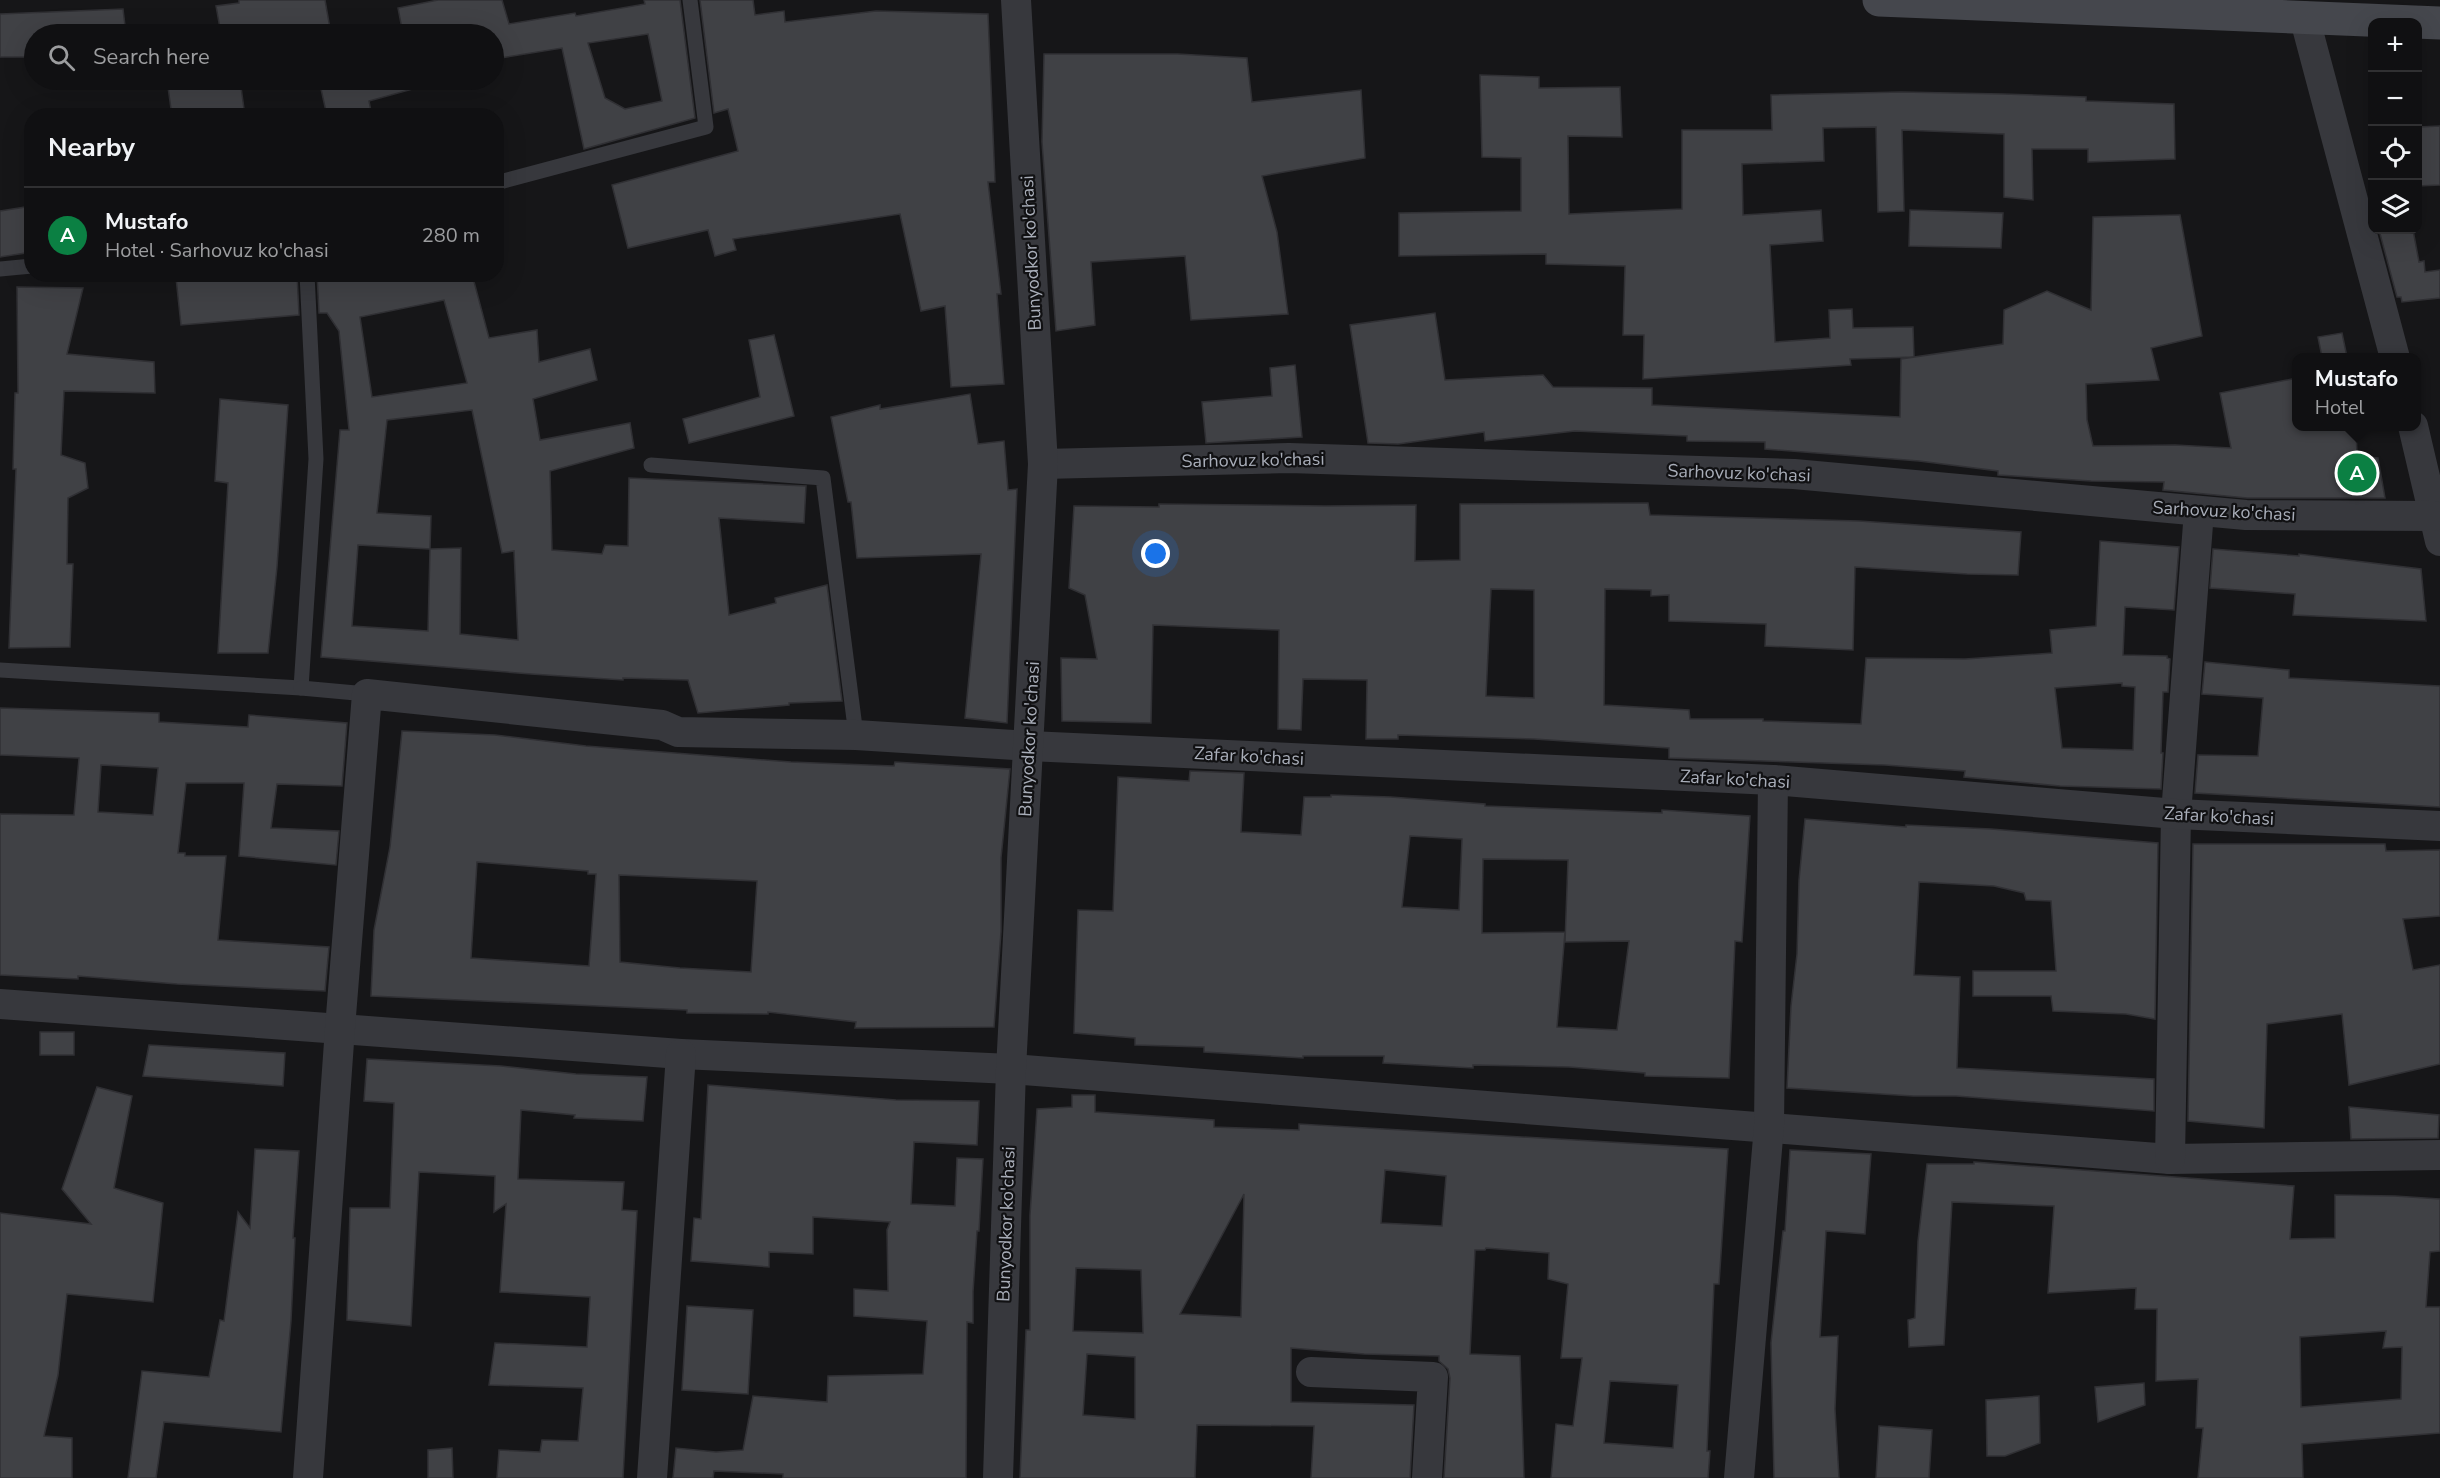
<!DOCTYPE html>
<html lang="en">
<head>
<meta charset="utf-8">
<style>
	:root { --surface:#101012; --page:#19191b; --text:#f1f3f6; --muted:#9c9d9f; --line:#303032; --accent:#0b8043 }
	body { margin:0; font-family:"Nunito Sans",sans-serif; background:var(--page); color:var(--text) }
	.controls { position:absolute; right:18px; top:18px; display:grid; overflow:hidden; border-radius:12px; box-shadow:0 6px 24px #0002 }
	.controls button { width:54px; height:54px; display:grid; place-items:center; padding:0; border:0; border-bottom:2px solid var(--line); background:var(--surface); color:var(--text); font:30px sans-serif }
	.you { position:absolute; left:1156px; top:554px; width:21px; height:21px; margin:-15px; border:4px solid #fff; border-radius:50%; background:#1a73e8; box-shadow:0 0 0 9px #1a73e833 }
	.badge { display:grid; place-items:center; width:39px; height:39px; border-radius:50%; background:var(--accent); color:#fff; font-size:20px; font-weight:700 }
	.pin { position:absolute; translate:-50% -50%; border:3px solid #fff; box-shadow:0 2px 6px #0006 }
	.popup { position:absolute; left:2292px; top:353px; width:129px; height:78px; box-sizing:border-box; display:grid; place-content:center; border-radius:12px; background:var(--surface); filter:drop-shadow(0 2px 4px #0005); font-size:20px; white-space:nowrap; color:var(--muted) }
	.popup b { font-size:22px; color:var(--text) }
	.popup::after { content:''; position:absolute; left:50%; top:100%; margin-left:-12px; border:12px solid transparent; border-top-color:var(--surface) }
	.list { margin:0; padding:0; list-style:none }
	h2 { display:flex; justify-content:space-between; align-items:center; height:78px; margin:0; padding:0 24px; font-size:26px }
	h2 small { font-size:20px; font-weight:400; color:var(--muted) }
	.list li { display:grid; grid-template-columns:39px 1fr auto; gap:18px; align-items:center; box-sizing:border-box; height:96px; padding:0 24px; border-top:2px solid var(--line) }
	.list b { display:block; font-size:22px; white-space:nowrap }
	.list p { margin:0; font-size:20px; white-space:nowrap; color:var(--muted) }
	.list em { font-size:20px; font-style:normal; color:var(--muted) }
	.icon { flex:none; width:33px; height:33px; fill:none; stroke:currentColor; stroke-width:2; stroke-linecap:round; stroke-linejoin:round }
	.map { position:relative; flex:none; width:2440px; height:1478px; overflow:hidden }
	.search { position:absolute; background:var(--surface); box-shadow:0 6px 24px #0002; left:24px; top:24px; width:480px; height:66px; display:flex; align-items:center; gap:15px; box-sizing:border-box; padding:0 21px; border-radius:33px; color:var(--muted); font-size:22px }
	.panel { position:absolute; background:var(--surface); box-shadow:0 6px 24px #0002; left:24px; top:108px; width:480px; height:174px; border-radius:24px }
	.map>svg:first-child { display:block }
	.building { fill:#404145; stroke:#303034; stroke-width:1.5; fill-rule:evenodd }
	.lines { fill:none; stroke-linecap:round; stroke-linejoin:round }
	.service { stroke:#37383d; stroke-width:15 }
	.minor { stroke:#37383d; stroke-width:30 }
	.secondary { stroke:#45474d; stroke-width:33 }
	.labels { text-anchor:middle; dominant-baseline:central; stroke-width:4.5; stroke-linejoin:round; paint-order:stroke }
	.street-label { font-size:18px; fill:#a8adb8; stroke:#111113 }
</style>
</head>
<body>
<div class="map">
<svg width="2440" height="1478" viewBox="0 0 2440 1478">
	<rect width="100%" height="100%" fill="#161618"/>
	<!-- building -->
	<g class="building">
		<polygon points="239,0 325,0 331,34 221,34 216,6 239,3"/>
		<path d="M438,0H502L509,24L575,13L576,16L645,4L644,0H680L695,118L584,149L562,48L494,59V34H403L398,8ZM648,34L662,101L625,109L605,98L588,43Z"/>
		<polygon points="700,0 753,0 755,15 784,11 785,22 876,11 988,14 995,182 988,182 1001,294 997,294 1004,384 951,387 945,306 921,311 900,214 733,239 736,250 715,256 708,230 628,248 612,185 738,151 728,109 714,113"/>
		<polygon points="123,9 126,34 34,34 34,57 0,57 0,14"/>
		<polygon points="1044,54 1178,54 1247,58 1252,102 1361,90 1365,158 1262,176 1277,232 1288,314 1191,320 1185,256 1091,262 1095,325 1056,331 1042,142"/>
		<polygon points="1480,75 1539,77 1539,88 1620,87 1622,137 1568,136 1569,214 1682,209 1682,130 1772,130 1771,95 1901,92 2003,94 2086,97 2086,101 2174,104 2175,159 2088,162 2088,149 2032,149 2033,200 2004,197 2004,134 1902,130 1904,211 1878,212 1876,127 1823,128 1824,161 1742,164 1743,215 1821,210 1823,241 1770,245 1775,342 1830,338 1829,310 1852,309 1853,328 1913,327 1914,357 1850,359 1851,365 1643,379 1644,335 1623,335 1625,266 1546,264 1546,254 1399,256 1399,213 1521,211 1521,158 1482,157"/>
		<polygon points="167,80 240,80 245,116 172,116"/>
		<polygon points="319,80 419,80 420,87 369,101 372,116 327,116"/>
		<polygon points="2440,126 2440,185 2418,186 2418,127"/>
		<polygon points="32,206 32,252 0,257 0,211"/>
		<polygon points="1910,210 2003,213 2001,248 1909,246"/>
		<polygon points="2180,215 2202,336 2151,348 2159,380 2086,384 2087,420 2093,446 2175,445 2231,448 2220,393 2297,378 2297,426 2356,426 2357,456 2378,458 2385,498 2247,498 2163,490 2164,482 2091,481 1998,475 1998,471 1919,461 1765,449 1765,442 1687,441 1687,436 1575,431 1485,441 1484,432 1398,444 1368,443 1350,325 1435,313 1445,380 1543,375 1553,387 1652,388 1652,405 1900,417 1901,359 2003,344 2004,310 2047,291 2091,310 2093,217"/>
		<polygon points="2379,230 2413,230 2419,262 2424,261 2425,272 2440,270 2440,298 2402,302 2401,297 2397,297"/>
		<polygon points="223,274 297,274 299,315 181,325 176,278"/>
		<path d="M317,274H472L489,338L537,330L539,362L590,349L597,380L533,399L540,440L630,423L634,448L550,471L552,550L602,554L605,545L628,546L629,478L806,486L804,523L719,518L729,615L776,603L775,598L827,585L842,701L789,703V705L698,713L688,680L623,678V680L531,674L321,657L340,430H349L339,331L327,313H319ZM444,300L467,383L372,397L360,317ZM472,410L502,553L514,551L518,640L460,634L461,548L430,549L431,516L377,513L387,420ZM358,545L430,549L428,631L352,626Z"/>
		<polygon points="17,287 83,288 67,354 154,362 155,393 64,391 61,455 85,463 88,488 68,498 67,564 73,564 70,647 9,648 16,469 13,469 15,393 18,393"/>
		<polygon points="2342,333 2347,357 2322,357 2318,337"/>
		<polygon points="774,335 794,416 689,443 683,419 760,397 749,340"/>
		<polygon points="1295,365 1302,437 1206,443 1202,402 1272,396 1270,368"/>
		<polygon points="970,394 978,444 1004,441 1008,490 1017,489 1007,723 965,718 981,554 857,558 851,502 848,502 831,417 880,405 880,409"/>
		<polygon points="220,399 288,405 277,567 268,653 218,653 228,483 215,481"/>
		<path d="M1648,503L1650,515L1859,521L2021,532L2018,575L1967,574L1855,567L1853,650L1765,646L1766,624L1669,621V595L1651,596V590L1605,589L1604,705L1689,710L1690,719H1763V721L1861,724L1866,658L1965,659L2052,653L2050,630L2096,626L2100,541L2179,547L2174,610L2125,607L2123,655L2167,656V658L2170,659L2168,692H2163L2161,753H2163L2161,789L2060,786L1964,777L1965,771L1885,765L1669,758V748L1534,739L1398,735V739H1366L1367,680L1303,679L1301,730L1278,729L1279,630L1153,625L1151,723L1062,721L1061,658L1097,659L1085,595L1069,588L1074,506L1159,507V504L1326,506L1416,505L1415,561L1460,560V504ZM1491,589L1534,590V698L1486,696ZM2122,683V686L2135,687L2133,750L2062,748L2055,688Z"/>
		<polygon points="2213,549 2299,556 2299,554 2421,569 2426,621 2293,615 2295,594 2210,588"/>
		<polygon points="2205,662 2289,670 2289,678 2440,686 2440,807 2195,793 2198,755 2258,756 2263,698 2202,694"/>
		<path d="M0,708L159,713V722L248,727L249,715L347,723L342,786L277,784L271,828L339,831L336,865L239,856L244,783H186L178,853H185V856H226L218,940L329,947L325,991L177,984L78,976V979L0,975V814L74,815L79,758L0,755ZM101,765L158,768L153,815L98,812Z"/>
		<path d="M402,731L495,735L586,746L791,762L894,766L895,762L1010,769L1001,858V932L994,1027L855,1028L856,1022L768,1012V1014L687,1013V1010L371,996L374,930L390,847ZM477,862L588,871V874H596L589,966L471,958ZM619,875L757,881L751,972L680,968L620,962Z"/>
		<path d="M1190,771L1244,773L1241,832L1301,835L1304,797H1331V795L1391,797L1485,804V806L1662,813V810L1750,816L1742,942L1735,941L1729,1078L1645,1076V1073L1569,1067L1473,1065V1068L1383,1063L1384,1056H1303V1058L1204,1052V1047L1135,1045V1038L1074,1033L1078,910L1113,911L1118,777L1189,781ZM1410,836L1462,839L1459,910L1402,907ZM1483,859L1568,860L1565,942L1629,941L1617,1030L1557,1027L1565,932L1482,933Z"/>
		<polygon points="1805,819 1906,827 1906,825 1991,829 2158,843 2155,1019 2126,1014 2053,1011 2051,996 1973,996 1973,971 2056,971 2051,901 2026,900 2024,893 1994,886 1919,882 1914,975 1960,977 1957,1068 2154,1079 2154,1111 1956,1096 1913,1096 1787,1088 1791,1006 1797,954 1799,880"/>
		<polygon points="2193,844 2385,844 2386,851 2440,850 2440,916 2403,919 2413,970 2440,965 2440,1064 2349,1085 2342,1014 2267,1024 2264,1128 2188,1121"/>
		<rect x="40" y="1032" width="34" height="23"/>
		<polygon points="149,1045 285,1053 283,1086 143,1076"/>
		<polygon points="367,1059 501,1066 576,1074 647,1077 643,1121 574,1118 575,1115 521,1110 518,1179 624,1182 622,1210 637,1211 623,1478 497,1478 499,1450 540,1452 542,1440 578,1441 583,1388 489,1385 495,1343 587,1347 590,1297 500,1292 506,1204 494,1212 495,1176 419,1172 411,1326 347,1320 350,1208 390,1208 394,1103 364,1101"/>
		<polygon points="708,1085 896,1100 979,1101 977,1145 914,1142 911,1204 955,1206 957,1158 983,1159 979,1231 977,1231 973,1292 973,1323 967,1322 966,1478 783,1478 783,1474 714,1471 713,1478 673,1478 676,1448 716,1452 743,1450 753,1396 827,1402 828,1376 923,1374 927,1321 854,1316 854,1289 888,1291 887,1230 890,1222 813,1217 813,1254 769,1252 769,1267 691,1261 694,1218 701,1219"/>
		<polygon points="97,1087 132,1096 114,1188 163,1203 153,1302 67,1294 58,1375 44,1436 72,1438 72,1478 0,1478 0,1213 91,1224 62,1189"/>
		<path d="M1072,1095H1095V1112L1214,1120V1127L1299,1130V1124L1728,1149L1719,1284H1714L1707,1451H1710L1708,1478H1551L1556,1424L1573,1426L1582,1358H1561L1568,1284L1548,1279L1549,1253L1486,1248L1485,1250H1475L1470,1354L1520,1356L1524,1478H1444L1450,1378L1448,1369L1439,1361V1356L1364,1354L1291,1348V1402L1414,1405L1410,1478H1311L1314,1426L1197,1425L1195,1478H1020L1026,1330H1030V1215L1037,1109L1072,1107ZM1385,1170L1446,1176L1442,1226L1381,1223ZM1244,1194L1241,1317L1180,1314ZM1076,1268L1141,1270L1143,1333L1073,1331ZM1087,1354L1135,1357V1419L1083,1415ZM1610,1381L1678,1385L1673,1448L1604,1443Z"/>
		<polygon points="2349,1107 2439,1115 2438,1138 2351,1139"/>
		<polygon points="255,1149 299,1151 293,1238 295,1238 291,1321 281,1432 164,1422 156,1478 128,1478 142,1371 209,1377 220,1320 224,1321 238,1212 250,1228"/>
		<polygon points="1790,1150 1871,1154 1865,1234 1826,1231 1820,1337 1838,1336 1835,1409 1839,1478 1774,1478 1771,1343 1783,1231 1785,1231"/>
		<path d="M1974,1162L2294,1186L2290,1239L2335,1238V1195L2395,1196L2440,1199V1251L2430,1252L2426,1307H2440V1433L2302,1444L2303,1478H2198L2203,1428H2196L2198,1379L2156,1381L2157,1309H2135L2136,1288L2048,1293L2054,1206L1952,1202L1944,1345L1909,1347L1908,1320L1915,1318L1918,1241L1927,1164H1974ZM2386,1331L2383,1348L2402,1347L2401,1399L2301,1407L2300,1337Z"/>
		<polygon points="687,1306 753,1310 748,1394 682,1390"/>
		<polygon points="2144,1383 2145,1405 2098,1422 2095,1387"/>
		<polygon points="2039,1396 2040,1443 2005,1456 1987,1456 1986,1400"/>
		<polygon points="1879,1426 1932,1430 1929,1478 1876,1478"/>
		<polygon points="452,1448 453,1478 428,1478 428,1450"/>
	</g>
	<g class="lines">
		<!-- service -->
		<g class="service">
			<polyline points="496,183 706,127 690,0"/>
			<polyline points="0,269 32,266"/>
			<polyline points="651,465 823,478 856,735"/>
			<polyline points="0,670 301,688 316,459 307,274"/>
			<polyline points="301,688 367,694"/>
		</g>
		<!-- minor -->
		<g class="minor">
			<polyline points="2304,16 2395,358"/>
			<polyline points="2413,426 2440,541"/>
			<polyline points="1043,464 1289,458 1794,474 2246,515 2434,516"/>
			<polyline points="0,1004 681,1054 1011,1069 2170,1159 2440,1155"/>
			<polyline points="2170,1159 2176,814 2199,511"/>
			<polyline points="1311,1372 1433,1377 1427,1478"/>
			<polyline points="308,1478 340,1028 367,694 662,725 678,732 856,735 1029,746 1773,780 2176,814 2440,826"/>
			<polyline points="652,1478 681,1054"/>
			<polyline points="998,1478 1011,1069 1043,464 1016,0"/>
			<polyline points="1739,1478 1769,1126 1773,780"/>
		</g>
		<!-- secondary -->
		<polyline class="secondary" points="1879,0 2440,23"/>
	</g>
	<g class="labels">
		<!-- street labels -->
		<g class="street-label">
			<text transform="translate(1031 253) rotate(-93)">Bunyodkor ko'chasi</text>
			<text transform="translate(1253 460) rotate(-1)">Sarhovuz ko'chasi</text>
			<text transform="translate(1739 473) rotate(2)">Sarhovuz ko'chasi</text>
			<text transform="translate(2224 511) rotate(3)">Sarhovuz ko'chasi</text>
			<text transform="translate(1029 739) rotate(-87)">Bunyodkor ko'chasi</text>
			<text transform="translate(1249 756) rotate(3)">Zafar ko'chasi</text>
			<text transform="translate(1735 779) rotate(3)">Zafar ko'chasi</text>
			<text transform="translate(2219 816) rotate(3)">Zafar ko'chasi</text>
			<text transform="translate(1006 1224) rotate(-88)">Bunyodkor ko'chasi</text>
		</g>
	</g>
</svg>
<div class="controls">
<button>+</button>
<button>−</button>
<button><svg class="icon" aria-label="locate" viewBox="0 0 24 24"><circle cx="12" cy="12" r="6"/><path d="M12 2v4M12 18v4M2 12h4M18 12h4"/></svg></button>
<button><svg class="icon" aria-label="layers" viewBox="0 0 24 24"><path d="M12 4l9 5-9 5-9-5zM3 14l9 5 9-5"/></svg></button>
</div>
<div class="you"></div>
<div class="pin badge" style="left:2357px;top:473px">A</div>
<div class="popup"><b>Mustafo</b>Hotel</div>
<div class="search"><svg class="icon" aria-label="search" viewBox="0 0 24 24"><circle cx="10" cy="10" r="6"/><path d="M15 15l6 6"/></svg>Search here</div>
<section class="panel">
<h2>Nearby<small></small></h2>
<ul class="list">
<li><span class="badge">A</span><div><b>Mustafo</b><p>Hotel · Sarhovuz ko'chasi</p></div><em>280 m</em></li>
</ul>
</section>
</div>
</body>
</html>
